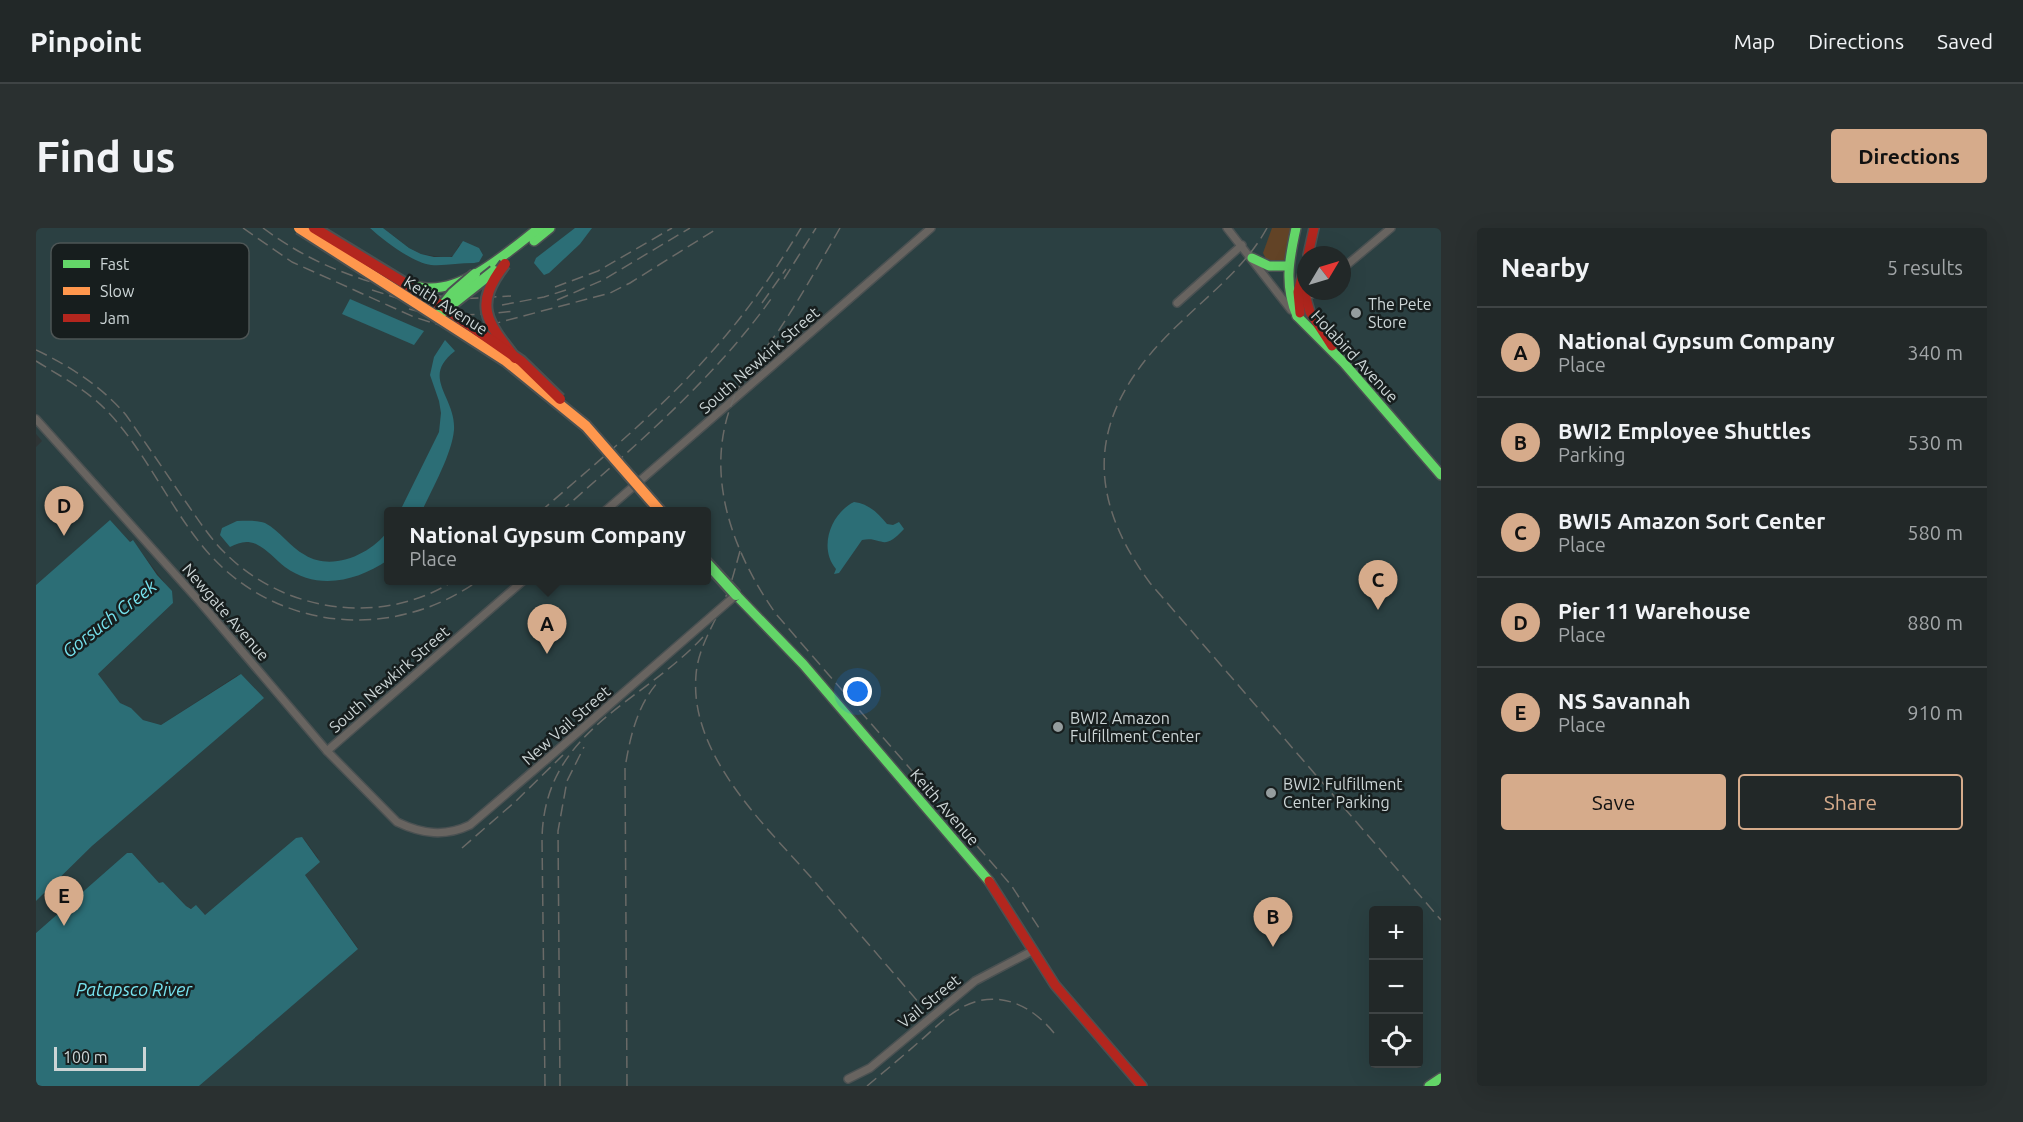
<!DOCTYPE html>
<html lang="en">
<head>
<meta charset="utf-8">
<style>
	:root { --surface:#222828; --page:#2a3030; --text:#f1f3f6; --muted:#a2a6a8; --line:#3f4445; --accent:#d6ab8b }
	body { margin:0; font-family:Ubuntu,sans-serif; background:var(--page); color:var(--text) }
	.controls { position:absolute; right:18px; bottom:18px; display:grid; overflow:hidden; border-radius:6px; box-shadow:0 6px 24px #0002 }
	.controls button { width:54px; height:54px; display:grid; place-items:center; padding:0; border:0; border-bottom:2px solid var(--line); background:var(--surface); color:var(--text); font:30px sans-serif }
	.compass { position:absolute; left:1261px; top:18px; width:54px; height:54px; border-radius:50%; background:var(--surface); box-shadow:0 6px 24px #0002; rotate:52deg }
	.scale { position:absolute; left:18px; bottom:15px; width:92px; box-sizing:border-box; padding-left:6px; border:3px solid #ccd5d6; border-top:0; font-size:16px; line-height:21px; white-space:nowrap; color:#ccd5d6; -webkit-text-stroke:4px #171e1e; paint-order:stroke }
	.you { position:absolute; left:822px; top:464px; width:21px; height:21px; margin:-15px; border:4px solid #fff; border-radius:50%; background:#1a73e8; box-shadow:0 0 0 9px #1a73e833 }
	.badge { display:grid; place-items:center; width:39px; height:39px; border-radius:50%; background:var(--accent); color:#111; font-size:20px; font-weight:700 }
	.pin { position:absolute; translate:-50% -50px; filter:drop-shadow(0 2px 3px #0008) }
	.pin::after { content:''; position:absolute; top:32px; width:21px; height:18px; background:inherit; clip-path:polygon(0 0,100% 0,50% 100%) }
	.popup { position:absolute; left:348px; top:279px; width:327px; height:78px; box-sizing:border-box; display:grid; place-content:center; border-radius:6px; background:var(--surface); filter:drop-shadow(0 2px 4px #0005); font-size:20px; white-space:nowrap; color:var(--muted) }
	.popup b { font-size:22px; color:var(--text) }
	.popup::after { content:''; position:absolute; left:50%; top:100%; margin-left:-12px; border:12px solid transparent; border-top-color:var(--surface) }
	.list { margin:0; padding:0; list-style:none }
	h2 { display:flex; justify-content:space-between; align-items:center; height:78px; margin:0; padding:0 24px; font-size:26px }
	h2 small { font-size:20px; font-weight:400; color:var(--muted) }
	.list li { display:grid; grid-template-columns:39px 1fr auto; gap:18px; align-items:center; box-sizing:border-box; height:90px; padding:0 24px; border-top:2px solid var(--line) }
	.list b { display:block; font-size:22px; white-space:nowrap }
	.list p { margin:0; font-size:20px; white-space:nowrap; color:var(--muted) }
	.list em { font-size:20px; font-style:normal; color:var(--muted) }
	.actions { display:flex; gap:12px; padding:18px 24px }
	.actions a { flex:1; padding:14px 0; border:2px solid var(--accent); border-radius:6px; text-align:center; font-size:21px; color:var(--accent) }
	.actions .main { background:var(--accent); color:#111 }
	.icon { flex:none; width:33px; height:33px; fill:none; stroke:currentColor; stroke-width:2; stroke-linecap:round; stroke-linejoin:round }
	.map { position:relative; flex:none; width:1405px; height:858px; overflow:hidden; border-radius:6px }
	header { display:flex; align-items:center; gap:36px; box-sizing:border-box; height:84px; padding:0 30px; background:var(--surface); border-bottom:2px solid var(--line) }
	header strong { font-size:28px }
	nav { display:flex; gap:33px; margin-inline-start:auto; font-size:21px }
	.intro { display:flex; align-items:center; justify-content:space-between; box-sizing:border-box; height:144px; padding:0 36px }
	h1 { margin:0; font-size:42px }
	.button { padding:15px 27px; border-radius:6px; background:var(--accent); color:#111; font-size:21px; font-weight:700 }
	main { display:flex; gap:36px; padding:0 36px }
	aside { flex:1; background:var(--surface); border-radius:6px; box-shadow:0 6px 24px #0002 }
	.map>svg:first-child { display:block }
	.built { fill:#2b4042; fill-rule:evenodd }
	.green { fill:#624326 }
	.water { fill:#2c6e76 }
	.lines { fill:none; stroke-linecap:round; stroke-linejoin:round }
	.street-casing { stroke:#4b5152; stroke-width:10 }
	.fast-casing { stroke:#4b5152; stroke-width:12 }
	.jam-casing { stroke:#4b5152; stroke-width:12 }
	.street { stroke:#686460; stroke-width:7 }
	.fast { stroke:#63d668; stroke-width:9 }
	.jam { stroke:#b3261e; stroke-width:9 }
	.rail { stroke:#6a6a67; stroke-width:1.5; stroke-dasharray:12 6; stroke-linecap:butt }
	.street-bridge-casing { stroke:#4b5152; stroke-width:10; stroke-linecap:butt }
	.fast-bridge-casing { stroke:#4b5152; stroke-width:14; stroke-linecap:butt }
	.slow-bridge-casing { stroke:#4b5152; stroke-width:14; stroke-linecap:butt }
	.jam-bridge-casing { stroke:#4b5152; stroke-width:14; stroke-linecap:butt }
	.street-bridge { stroke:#686460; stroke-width:7 }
	.fast-bridge { stroke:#63d668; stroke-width:10 }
	.slow-bridge { stroke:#ff974d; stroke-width:10 }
	.jam-bridge { stroke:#b3261e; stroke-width:10 }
	.poi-dot { fill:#959d9e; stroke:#171e1e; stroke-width:2 }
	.labels { text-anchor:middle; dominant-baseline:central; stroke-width:5; stroke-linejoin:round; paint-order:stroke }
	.poi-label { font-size:16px; fill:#ccd5d6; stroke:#171e1e; text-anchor:start }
	.street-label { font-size:16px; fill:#ccd5d6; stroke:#171e1e }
	.water-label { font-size:18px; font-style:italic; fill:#77e3ef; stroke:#171e1e }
	.key { fill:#171e1e; stroke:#4d5555; stroke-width:1.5 }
	.key-label { font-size:16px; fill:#ccd5d6 }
</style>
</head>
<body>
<header>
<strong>Pinpoint</strong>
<nav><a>Map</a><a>Directions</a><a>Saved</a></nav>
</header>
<div class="intro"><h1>Find us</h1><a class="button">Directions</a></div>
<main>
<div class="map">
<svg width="1405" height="858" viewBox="0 0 1405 858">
	<rect width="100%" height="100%" fill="#2e3536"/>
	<!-- built -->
	<path class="built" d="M0,0H334L386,35L394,37L443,34L423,17L418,27L412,30L385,26L373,20L347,0H1405V858H163L322,720L269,647L282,630L268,611L260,610L169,687L150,678L127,654L123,656L96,625H91L0,705V673L56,618L87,590L202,447L125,497L107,492L95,480L84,476L62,446L137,375L128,354L96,312L94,314L74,293L0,357V219L6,213L0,206ZM1270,27H1306V63H1270ZM352,284H670V352H352ZM1338,682H1382V836H1338Z"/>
	<!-- green -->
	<polygon class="green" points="1236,0 1255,0 1252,25 1246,35 1238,37 1230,31 1227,25"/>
	<!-- water -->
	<g class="water">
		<path d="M334,0H347L373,20L385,26L398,29H416L427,13L443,20L447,27L443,34L438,35C423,35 409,38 395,37C377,35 347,12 334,0Z"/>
		<polygon points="539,0 556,0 544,16 513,45 508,47 498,35 500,30"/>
		<polygon points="314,71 388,103 378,117 306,86"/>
		<path d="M409,112L419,123C384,150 420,168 418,202C416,226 396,261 386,283H364L403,204L405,185L403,173L394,147L398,129Z"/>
		<path d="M818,274C833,276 842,285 851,296L857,297L863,294L868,301C846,325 847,308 826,312L803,345L798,346L800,341C782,320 795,285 818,274Z"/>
		<polygon points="74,292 94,314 97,312 121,347 136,363 137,375 62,446 84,475 95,480 107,492 125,497 205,446 228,470 56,618 0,673 0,357"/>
		<path d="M201,293C210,293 221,292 229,295C244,303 254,319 269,327C296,344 335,326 352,303V332C321,353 282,363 249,339C240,332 231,321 220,316C209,312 203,315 194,319L184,307L186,300Z"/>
		<polygon points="266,609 284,634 269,647 322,721 163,858 0,858 0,705 91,625 96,625 123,655 127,654 150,678 155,681 160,677 169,687 260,610"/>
	</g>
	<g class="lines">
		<defs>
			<g id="street">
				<polyline points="1191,0 1255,82"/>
				<polyline points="1306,41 1355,0"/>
				<polyline points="1270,70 1280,63"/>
				<polyline points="1141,75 1206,17"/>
				<path d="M0,191L164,374L291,523L361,594C386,606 409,609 434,597L510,532"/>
				<polyline points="568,284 895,0"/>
				<polyline points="291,523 488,352"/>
				<polyline points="812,851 834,840 939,753 996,723"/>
			</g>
			<g id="fast">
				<path d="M1260,0C1253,32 1248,57 1261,88"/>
				<polyline points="498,13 514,0"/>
				<polyline points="1216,30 1233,38 1251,38"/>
				<path d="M369,55C377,57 384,60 392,60C431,62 474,22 503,0"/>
				<polyline points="1261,88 1308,135 1405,247"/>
				<polyline points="700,367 767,436 953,653"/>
				<polyline points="1393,858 1405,850"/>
			</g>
			<g id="jam">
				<polyline points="1272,27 1278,0"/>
				<polyline points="1268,41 1270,70 1274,84 1296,118"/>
				<polyline points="1264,85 1262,64 1270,34"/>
				<polyline points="953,653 1019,757 1106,858"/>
			</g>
		</defs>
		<!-- street casing -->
		<use href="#street" class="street-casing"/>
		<!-- fast casing -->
		<use href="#fast" class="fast-casing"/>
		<!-- jam casing -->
		<use href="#jam" class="jam-casing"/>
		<!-- street -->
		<use href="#street" class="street"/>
		<!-- fast -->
		<use href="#fast" class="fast"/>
		<!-- jam -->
		<use href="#jam" class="jam"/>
		<!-- rail -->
		<g class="rail">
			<polyline points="207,0 256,34 378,89 410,99 442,100 574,65 594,55 682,0"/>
			<path d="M227,0C268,30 299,43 348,58"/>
			<path d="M804,0C785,33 766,67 745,99C732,119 714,137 703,159C664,236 693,319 740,386L975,657L1003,700"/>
			<path d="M1231,0C1210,38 1176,64 1145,94C1058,175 1041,256 1114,355L1405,692"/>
			<polyline points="748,51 780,0"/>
			<polyline points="519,59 562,43 636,0"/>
			<polyline points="336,62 361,70 388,75"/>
			<polyline points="377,64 424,71 475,68"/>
			<polyline points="521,72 567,52 654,0"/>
			<polyline points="726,75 750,41"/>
			<polyline points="466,77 508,69 530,62"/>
			<path d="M373,81C406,90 444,87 478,83"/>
			<path d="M0,122C34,138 65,158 90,187C109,214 128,242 147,270C160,288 172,308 188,324C248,385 347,399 419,352"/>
			<path d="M0,133C24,148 51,162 71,183C108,221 133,278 168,320C237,403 356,415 443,352"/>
			<path d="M504,284C561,234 620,186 671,129C707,90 738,45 765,0"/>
			<path d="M524,284C600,217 676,153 735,71"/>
			<path d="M704,323C700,337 697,350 692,363C682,391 662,417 660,447C653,528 731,599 780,655C814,695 849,735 884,776"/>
			<polyline points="426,620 480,573 527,527"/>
			<path d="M509,858L506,611C508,502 604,477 667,409"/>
			<polyline points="524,858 522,603 531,553 548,519"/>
			<path d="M591,858L589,540C594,509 601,477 623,453"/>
			<path d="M831,858C849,843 867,828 884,813C896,803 907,791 920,783C956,759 993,774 1018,805"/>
		</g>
		<defs>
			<polyline id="street-bridge" points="510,532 700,367"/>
			<g id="fast-bridge">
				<polyline points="408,76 417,65 439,46"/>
				<polyline points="401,88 458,43"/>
				<polyline points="670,334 700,367"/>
			</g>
			<polyline id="slow-bridge" points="263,0 470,133 550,198 625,284"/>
			<g id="jam-bridge">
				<polyline points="278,0 406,78"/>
				<path d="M469,36C437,77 450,93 479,130"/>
				<polyline points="410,81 485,133 524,171"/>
			</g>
		</defs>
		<!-- street-bridge casing -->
		<use href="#street-bridge" class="street-bridge-casing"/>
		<!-- fast-bridge casing -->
		<use href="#fast-bridge" class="fast-bridge-casing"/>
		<!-- slow-bridge casing -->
		<use href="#slow-bridge" class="slow-bridge-casing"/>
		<!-- jam-bridge casing -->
		<use href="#jam-bridge" class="jam-bridge-casing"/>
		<!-- street-bridge -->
		<use href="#street-bridge" class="street-bridge"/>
		<!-- fast-bridge -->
		<use href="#fast-bridge" class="fast-bridge"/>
		<!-- slow-bridge -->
		<use href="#slow-bridge" class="slow-bridge"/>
		<!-- jam-bridge -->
		<use href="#jam-bridge" class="jam-bridge"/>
	</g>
	<!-- markers -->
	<g class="poi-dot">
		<circle cx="1320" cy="85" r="6"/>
		<circle cx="1022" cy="499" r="6"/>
		<circle cx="1235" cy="565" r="6"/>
	</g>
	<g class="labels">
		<!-- poi labels -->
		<g class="poi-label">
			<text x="1332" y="76">The Pete<tspan x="1332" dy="18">Store</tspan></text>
			<text x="1034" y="490">BWI2 Amazon<tspan x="1034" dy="18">Fulfillment Center</tspan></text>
			<text x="1247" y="556">BWI2 Fulfillment<tspan x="1247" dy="18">Center Parking</tspan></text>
		</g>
		<!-- street labels -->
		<g class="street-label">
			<text transform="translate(410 77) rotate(32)">Keith Avenue</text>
			<text transform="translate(1319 128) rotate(47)">Holabird Avenue</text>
			<text transform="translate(723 132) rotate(-41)">South Newkirk Street</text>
			<text transform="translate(190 384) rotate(49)">Newgate Avenue</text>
			<text transform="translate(353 451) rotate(-41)">South Newkirk Street</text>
			<text transform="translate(530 497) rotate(-41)">New Vail Street</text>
			<text transform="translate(909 579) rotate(49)">Keith Avenue</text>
			<text transform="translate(893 773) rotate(-39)">Vail Street</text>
		</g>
		<!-- water labels -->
		<g class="water-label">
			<text transform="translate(73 390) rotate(-38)">Gorsuch Creek</text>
			<text x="98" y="761">Patapsco River</text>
		</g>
	</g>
	<!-- legend -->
	<rect x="15" y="15" width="198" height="96" rx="9" class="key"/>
	<rect x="27" y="32" width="27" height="8" fill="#63d668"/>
	<rect x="27" y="59" width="27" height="8" fill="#ff974d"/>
	<rect x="27" y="86" width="27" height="8" fill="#b3261e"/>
	<g class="key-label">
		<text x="64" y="42">Fast</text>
		<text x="64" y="69">Slow</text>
		<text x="64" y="96">Jam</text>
	</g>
</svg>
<div class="controls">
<button>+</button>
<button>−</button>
<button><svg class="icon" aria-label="locate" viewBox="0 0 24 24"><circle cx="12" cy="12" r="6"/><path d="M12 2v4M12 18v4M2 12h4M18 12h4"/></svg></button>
</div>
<svg class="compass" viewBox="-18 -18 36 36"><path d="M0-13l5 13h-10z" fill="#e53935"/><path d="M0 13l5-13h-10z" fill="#a2a6a8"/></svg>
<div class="scale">100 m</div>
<div class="you"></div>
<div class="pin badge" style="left:511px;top:426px">A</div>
<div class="popup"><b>National Gypsum Company</b>Place</div>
<div class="pin badge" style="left:1237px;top:719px">B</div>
<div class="pin badge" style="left:1342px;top:382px">C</div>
<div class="pin badge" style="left:28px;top:308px">D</div>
<div class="pin badge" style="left:28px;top:698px">E</div>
</div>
<aside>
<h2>Nearby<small>5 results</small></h2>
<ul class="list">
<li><span class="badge">A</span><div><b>National Gypsum Company</b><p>Place</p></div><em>340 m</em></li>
<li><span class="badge">B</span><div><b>BWI2 Employee Shuttles</b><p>Parking</p></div><em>530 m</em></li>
<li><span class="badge">C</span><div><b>BWI5 Amazon Sort Center</b><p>Place</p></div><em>580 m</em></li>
<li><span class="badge">D</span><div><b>Pier 11 Warehouse</b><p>Place</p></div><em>880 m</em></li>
<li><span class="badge">E</span><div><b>NS Savannah</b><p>Place</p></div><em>910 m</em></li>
</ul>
<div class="actions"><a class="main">Save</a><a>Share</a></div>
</aside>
</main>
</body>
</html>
